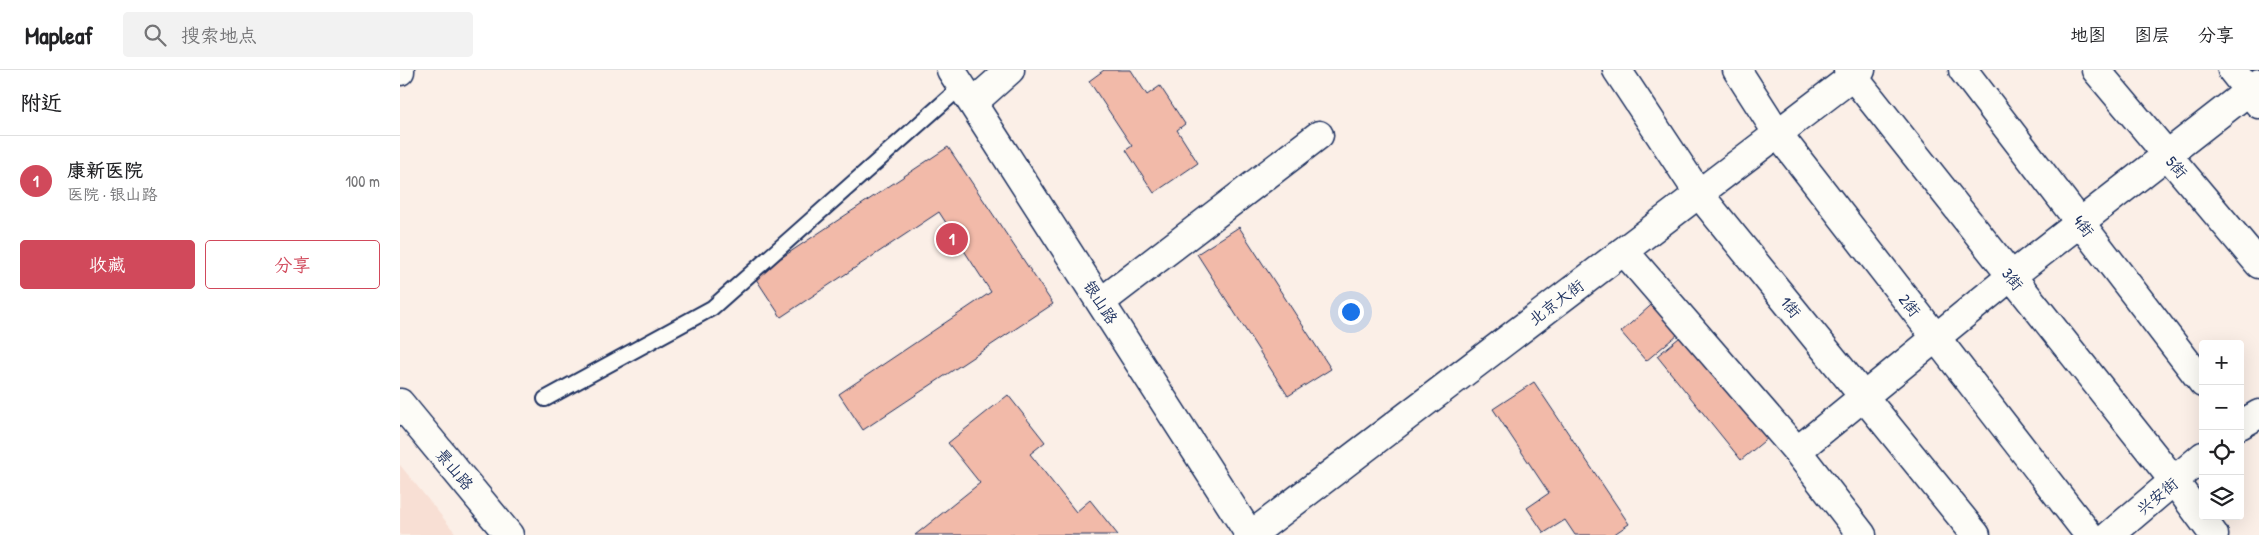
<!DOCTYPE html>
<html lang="zh">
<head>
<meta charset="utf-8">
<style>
	:root { --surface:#fff; --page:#f2f2f2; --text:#202124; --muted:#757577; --line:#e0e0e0; --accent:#d1495b }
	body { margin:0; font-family:"Patrick Hand","LXGW WenKai TC",sans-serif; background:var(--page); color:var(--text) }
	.controls { position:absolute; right:15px; bottom:15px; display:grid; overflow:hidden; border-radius:5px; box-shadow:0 5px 20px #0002 }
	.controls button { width:45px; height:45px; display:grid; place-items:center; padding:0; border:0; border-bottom:1px solid var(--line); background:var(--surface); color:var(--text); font:25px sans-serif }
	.you { position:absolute; left:950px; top:241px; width:18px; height:18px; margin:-12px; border:4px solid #fff; border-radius:50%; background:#1a73e8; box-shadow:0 0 0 8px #1a73e833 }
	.badge { display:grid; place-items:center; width:32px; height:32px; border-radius:50%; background:var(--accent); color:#fff; font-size:16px; font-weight:700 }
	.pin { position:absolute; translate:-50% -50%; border:2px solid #fff; box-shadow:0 1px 5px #0006 }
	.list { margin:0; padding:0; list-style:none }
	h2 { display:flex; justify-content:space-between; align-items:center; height:65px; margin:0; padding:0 20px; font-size:21px }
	h2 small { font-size:16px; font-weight:400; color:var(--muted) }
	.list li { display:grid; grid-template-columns:32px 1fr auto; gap:15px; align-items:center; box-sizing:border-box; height:90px; padding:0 20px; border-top:1px solid var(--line) }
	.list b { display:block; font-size:19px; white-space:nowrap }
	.list p { margin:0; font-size:16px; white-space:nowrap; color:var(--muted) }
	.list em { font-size:16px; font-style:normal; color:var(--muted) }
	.actions { display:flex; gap:10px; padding:15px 20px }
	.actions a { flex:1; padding:11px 0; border:1px solid var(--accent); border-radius:5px; text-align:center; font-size:18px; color:var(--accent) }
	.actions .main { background:var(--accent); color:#fff }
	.icon { flex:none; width:28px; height:28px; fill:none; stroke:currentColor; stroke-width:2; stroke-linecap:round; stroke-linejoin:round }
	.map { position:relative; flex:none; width:1859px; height:465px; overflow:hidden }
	header { display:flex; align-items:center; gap:30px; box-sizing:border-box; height:70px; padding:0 25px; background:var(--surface); border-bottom:1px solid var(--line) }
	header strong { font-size:24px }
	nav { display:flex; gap:28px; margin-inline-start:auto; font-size:18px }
	.search { width:350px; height:45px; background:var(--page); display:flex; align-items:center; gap:12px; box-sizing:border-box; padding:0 18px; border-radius:5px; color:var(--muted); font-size:19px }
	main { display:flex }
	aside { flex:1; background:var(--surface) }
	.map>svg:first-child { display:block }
	.built { fill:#f8dfd4 }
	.building { fill:#f2baa9; stroke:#1b2f5e }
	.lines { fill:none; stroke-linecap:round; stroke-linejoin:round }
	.lane-casing { stroke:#1b2f5e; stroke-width:18 }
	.street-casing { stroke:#1b2f5e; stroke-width:31 }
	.secondary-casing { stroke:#1b2f5e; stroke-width:31 }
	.lane { stroke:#fdfcf7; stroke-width:14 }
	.street { stroke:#fdfcf7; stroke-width:28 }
	.secondary { stroke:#fdfcf7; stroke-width:28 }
	.labels { text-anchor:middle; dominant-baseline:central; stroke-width:4; stroke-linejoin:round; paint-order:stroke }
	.street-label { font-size:16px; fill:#1b2f5e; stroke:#fdfcf7 }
</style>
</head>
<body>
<header>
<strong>Mapleaf</strong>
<div class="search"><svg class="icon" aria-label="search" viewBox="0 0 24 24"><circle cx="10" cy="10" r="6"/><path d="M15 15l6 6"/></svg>搜索地点</div>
<nav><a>地图</a><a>图层</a><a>分享</a></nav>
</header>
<main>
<aside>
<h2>附近<small></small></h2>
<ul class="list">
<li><span class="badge">1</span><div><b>康新医院</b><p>医院 · 银山路</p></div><em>100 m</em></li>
</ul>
<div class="actions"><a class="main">收藏</a><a>分享</a></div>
</aside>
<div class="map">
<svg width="1859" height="465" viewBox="0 0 1859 465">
	<rect width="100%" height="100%" fill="#fbefe7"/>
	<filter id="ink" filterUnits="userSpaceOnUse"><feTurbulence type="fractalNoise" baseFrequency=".02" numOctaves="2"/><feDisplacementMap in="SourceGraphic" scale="10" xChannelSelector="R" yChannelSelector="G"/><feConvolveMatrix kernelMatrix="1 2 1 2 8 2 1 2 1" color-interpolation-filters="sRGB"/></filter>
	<g filter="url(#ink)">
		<!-- built -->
		<polygon class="built" points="0,395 57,465 0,465"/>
		<!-- building -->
		<g class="building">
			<polygon points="704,0 731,0 747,25 760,16 785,54 777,60 798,93 754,123 726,80 732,76 689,11"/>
			<polygon points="548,77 653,234 463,360 439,324 591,222 539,142 381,247 354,206"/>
			<polygon points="839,157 931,299 888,326 797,184"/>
			<polygon points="1258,229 1284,259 1246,291 1221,262"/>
			<polygon points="1285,263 1369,367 1341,390 1257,286"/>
			<polygon points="1134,312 1229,454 1213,465 1175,465 1165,450 1144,463 1127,438 1149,423 1093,339"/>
			<polygon points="608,325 645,372 630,384 676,442 690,430 718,465 515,465 580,413 548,373"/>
		</g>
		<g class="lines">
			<defs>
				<polyline id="lane" points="145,329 312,238 562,16"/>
				<g id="street">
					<polyline points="1217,0 1299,124 1576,465"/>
					<polyline points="1337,0 1378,64 1689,465"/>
					<polyline points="1448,0 1774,411 1814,465"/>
					<polyline points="1563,0 1803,313"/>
					<polyline points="1696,0 1859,194"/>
					<polyline points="1832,0 1859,34"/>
					<polyline points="0,1 0,0"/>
					<polyline points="574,32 610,0"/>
					<polyline points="1224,181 1397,381 1462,465"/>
					<polyline points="701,232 919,65"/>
					<polyline points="0,333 109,465"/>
					<polyline points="1840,355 1859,344"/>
					<polyline points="1397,381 1614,204 1859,13"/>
					<polyline points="1710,465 1803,386"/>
				</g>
				<g id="secondary">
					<polyline points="551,0 850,465"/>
					<polyline points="851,465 1461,0"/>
				</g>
			</defs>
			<!-- lane casing -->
			<use href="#lane" class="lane-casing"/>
			<!-- street casing -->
			<use href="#street" class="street-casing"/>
			<!-- secondary casing -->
			<use href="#secondary" class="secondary-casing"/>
			<!-- lane -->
			<use href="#lane" class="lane"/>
			<!-- street -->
			<use href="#street" class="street"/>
			<!-- secondary -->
			<use href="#secondary" class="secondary"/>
		</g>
	</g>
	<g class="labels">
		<!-- street labels -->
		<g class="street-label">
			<text transform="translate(1777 97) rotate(50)">5街</text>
			<text transform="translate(1684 156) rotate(53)">4街</text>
			<text transform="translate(1613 209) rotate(51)">3街</text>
			<text transform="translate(701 232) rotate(57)">银山路</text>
			<text transform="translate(1156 232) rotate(-37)">北京大街</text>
			<text transform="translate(1510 235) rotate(52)">2街</text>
			<text transform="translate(1391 237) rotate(51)">1街</text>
			<text transform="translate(55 399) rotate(50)">景山路</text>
			<text transform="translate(1757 426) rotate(-40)">兴安街</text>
		</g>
	</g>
</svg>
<div class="controls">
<button>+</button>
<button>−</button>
<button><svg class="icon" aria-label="locate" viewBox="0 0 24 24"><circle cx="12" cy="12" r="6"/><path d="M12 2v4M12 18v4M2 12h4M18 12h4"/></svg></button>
<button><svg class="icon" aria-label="layers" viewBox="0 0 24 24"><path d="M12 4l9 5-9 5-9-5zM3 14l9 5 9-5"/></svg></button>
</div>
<div class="you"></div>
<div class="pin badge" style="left:552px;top:169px">1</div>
</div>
</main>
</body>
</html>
